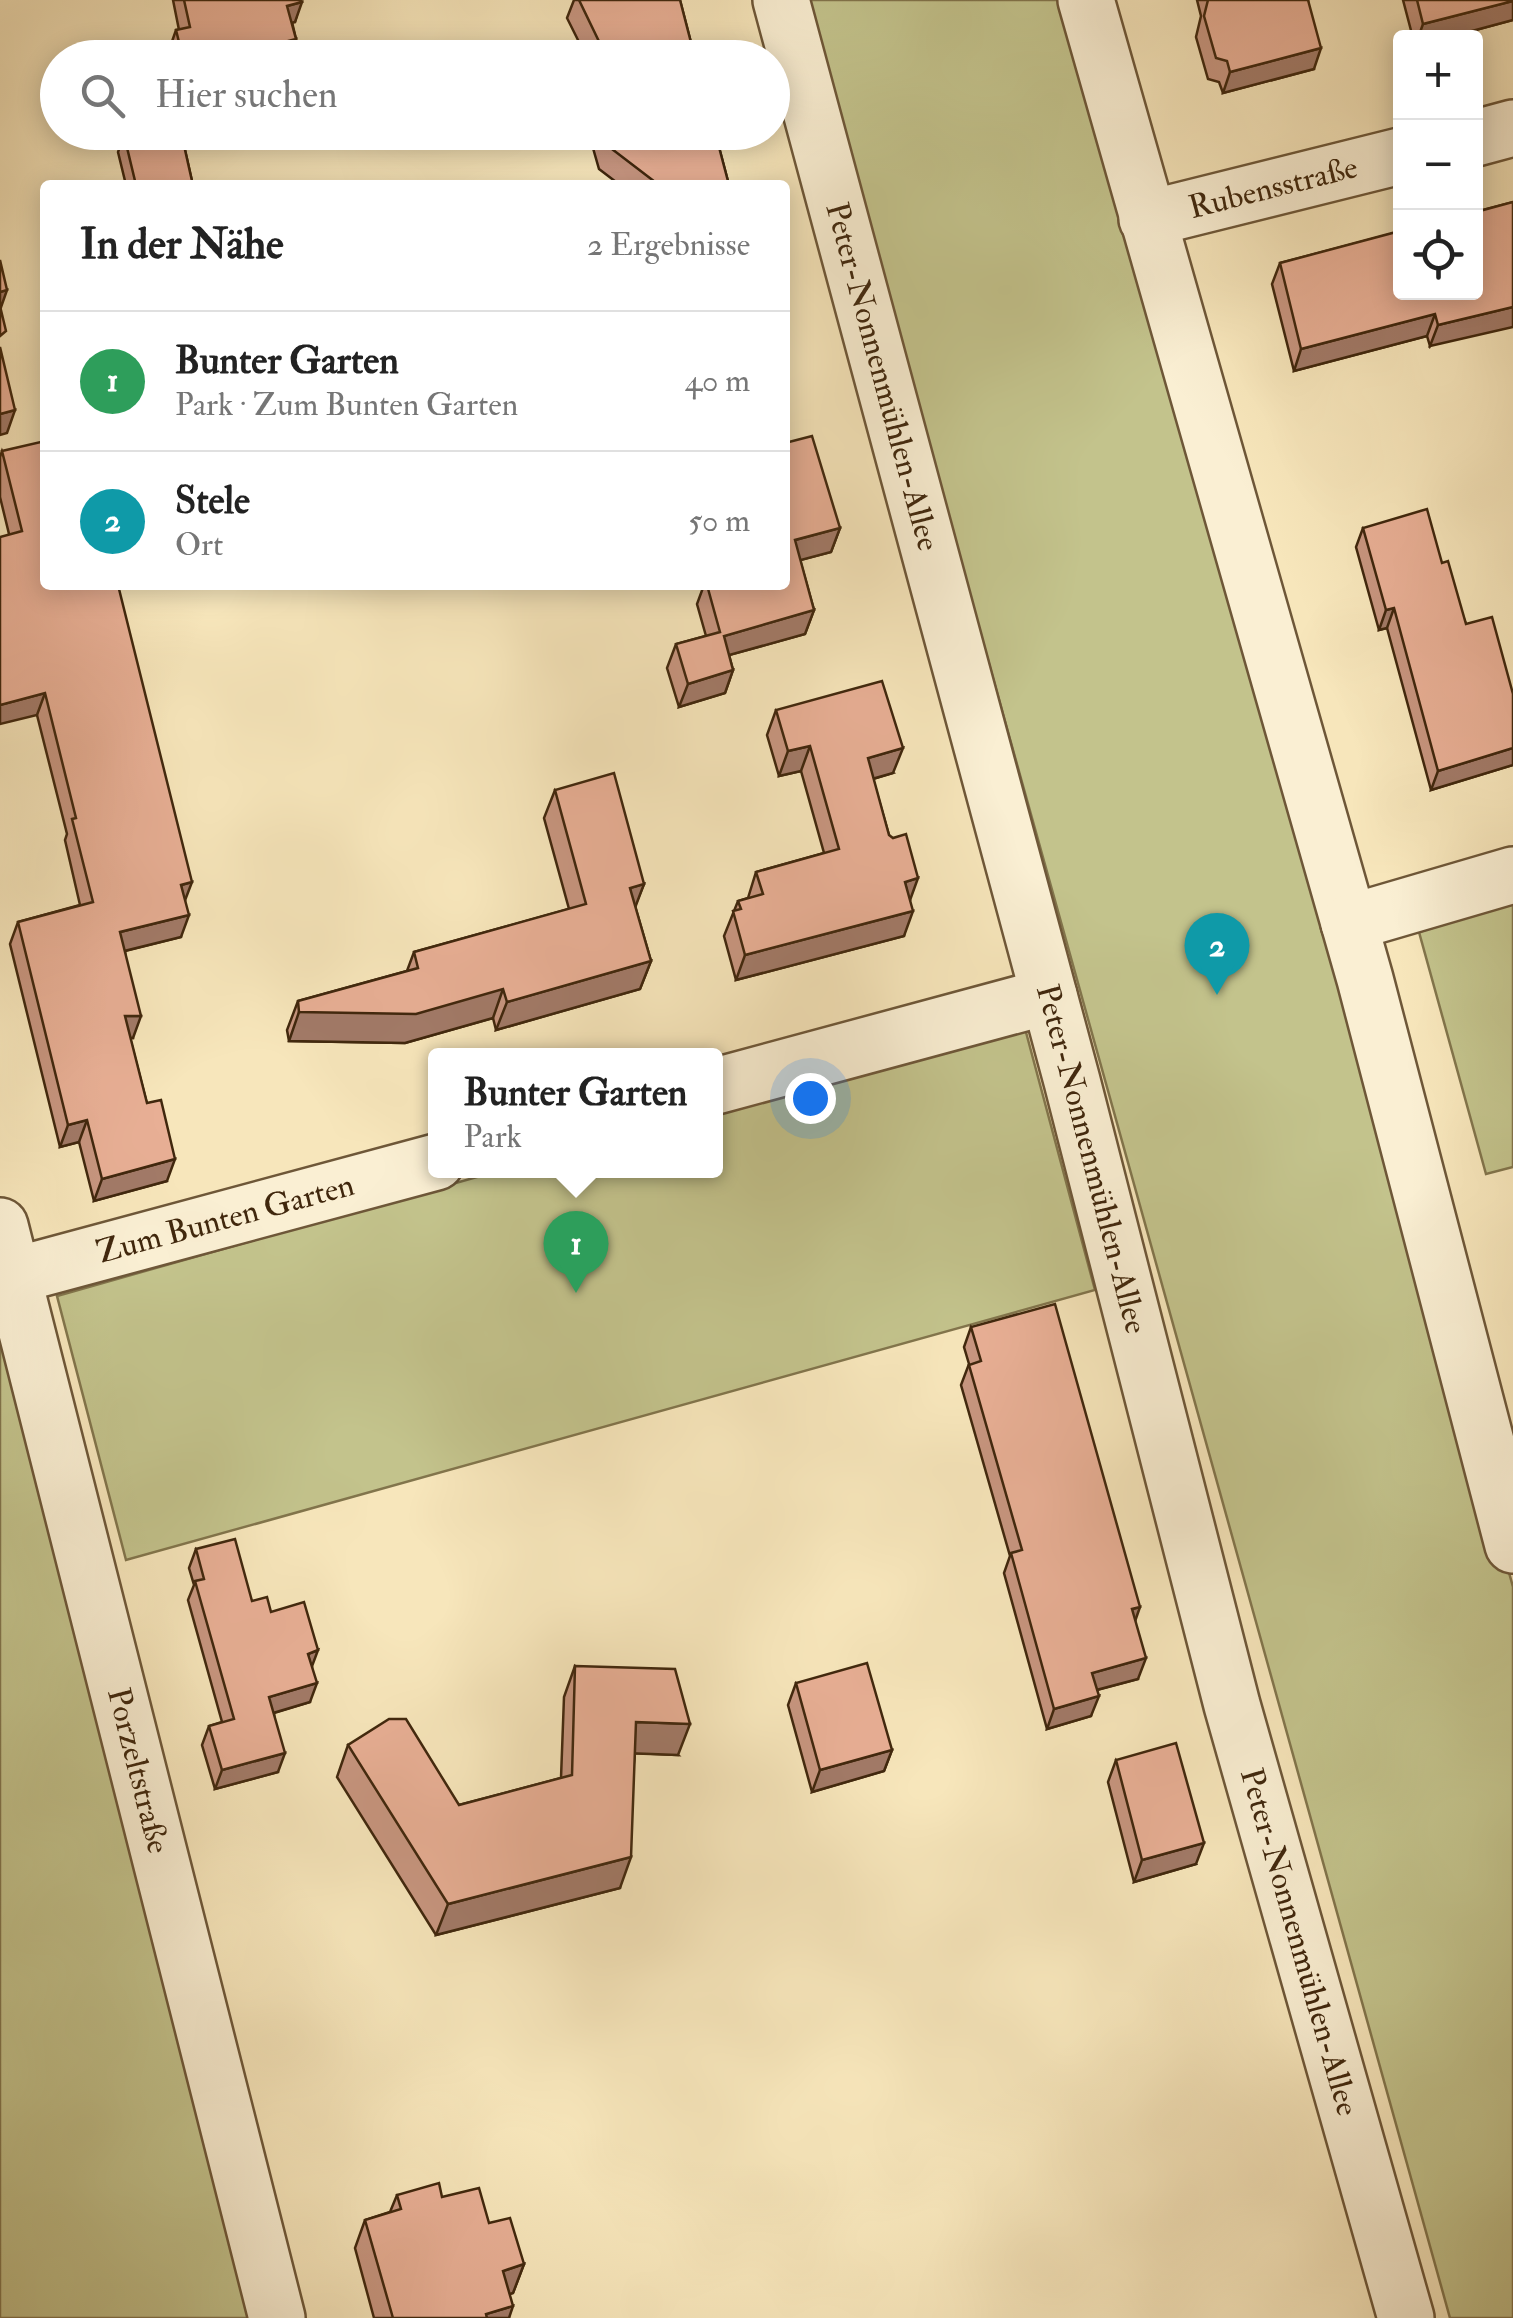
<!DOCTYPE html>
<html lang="de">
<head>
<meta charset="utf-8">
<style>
	:root { --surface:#fff; --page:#f6f6f6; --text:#222; --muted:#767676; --line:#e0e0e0; --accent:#d93025 }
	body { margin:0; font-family:"IM FELL Double Pica",serif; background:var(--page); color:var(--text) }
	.controls { position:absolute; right:30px; top:30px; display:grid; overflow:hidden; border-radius:10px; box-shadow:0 5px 25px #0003 }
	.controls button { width:90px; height:90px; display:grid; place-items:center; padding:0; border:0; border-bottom:2px solid var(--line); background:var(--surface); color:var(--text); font:50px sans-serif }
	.you { position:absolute; left:810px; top:1098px; width:35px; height:35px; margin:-25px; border:8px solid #fff; border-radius:50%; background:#1a73e8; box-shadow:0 0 0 15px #1a73e833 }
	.badge { display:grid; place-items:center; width:65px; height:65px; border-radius:50%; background:var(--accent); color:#fff; font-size:32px; font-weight:700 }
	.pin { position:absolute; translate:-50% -82px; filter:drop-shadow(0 2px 5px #0008) }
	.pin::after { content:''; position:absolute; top:52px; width:35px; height:30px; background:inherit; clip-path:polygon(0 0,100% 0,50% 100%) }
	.popup { position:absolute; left:428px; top:1048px; width:295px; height:130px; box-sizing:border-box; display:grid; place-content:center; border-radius:10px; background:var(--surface); filter:drop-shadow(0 2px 8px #0005); font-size:32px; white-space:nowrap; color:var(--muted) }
	.popup b { font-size:38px; color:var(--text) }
	.popup::after { content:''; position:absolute; left:50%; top:100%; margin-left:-20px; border:20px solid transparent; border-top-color:var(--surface) }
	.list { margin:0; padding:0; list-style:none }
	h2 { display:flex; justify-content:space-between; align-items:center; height:130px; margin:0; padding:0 40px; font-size:42px }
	h2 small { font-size:32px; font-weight:400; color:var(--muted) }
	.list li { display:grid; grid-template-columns:65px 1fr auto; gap:30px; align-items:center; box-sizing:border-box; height:140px; padding:0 40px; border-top:2px solid var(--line) }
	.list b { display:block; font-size:38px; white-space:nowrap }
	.list p { margin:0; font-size:32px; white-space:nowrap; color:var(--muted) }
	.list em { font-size:32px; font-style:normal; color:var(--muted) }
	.icon { flex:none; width:55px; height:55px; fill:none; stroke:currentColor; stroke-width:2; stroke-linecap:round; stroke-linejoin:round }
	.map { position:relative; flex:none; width:1513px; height:2318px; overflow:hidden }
	.search { position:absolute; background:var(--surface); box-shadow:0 5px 25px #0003; left:40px; top:40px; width:750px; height:110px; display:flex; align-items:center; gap:25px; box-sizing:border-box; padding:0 35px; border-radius:55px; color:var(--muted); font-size:38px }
	.panel { position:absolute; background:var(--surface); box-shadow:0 5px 25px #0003; left:40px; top:180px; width:750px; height:410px; border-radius:10px }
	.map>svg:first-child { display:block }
	.green { fill:#c3c38c; stroke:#82754c; stroke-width:2.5 }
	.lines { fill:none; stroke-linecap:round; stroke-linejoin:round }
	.minor-casing { stroke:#6e5738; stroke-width:60 }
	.minor { stroke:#faefd3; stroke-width:55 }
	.wall { fill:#c89680; stroke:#40270d; stroke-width:2.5 }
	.shaded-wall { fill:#a27a68; stroke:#40270d; stroke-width:2.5 }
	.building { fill:#e8af95; stroke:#40270d; stroke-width:2.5 }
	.labels { text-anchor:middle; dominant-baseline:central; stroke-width:8; stroke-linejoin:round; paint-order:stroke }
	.street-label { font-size:32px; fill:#40270d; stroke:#faefd3 }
</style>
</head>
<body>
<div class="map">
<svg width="1513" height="2318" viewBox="0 0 1513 2318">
	<rect width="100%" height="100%" fill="#f7e6bb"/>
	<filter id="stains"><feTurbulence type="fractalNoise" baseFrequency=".002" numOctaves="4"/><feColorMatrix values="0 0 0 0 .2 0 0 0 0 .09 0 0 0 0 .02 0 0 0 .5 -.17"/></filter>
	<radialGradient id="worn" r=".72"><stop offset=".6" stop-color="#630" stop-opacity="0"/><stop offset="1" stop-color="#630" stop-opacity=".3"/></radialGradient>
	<!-- green -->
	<g class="green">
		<polygon points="804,0 1069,0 1513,1587 1513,2318 1450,2318"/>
		<polygon points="1513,903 1513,1167 1486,1174 1419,932"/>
		<polygon points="1023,1021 1095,1290 126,1560 57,1296 498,1171 716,1170 716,1108"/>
		<polygon points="0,1315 249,2318 0,2318"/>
	</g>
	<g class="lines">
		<defs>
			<g id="minor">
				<path id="s1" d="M781,0L1072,1081L1232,1705L1406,2318"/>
				<polyline points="1086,0 1365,979 1513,1545"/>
				<polyline points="1476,138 1513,128"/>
				<path id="s2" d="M1147,219L1400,156"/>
				<polyline points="1349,923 1513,875"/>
				<polyline points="716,1086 1049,996"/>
				<path id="s3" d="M0,1226L277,2318"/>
				<path id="s4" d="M13,1276L436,1162"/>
			</g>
		</defs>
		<!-- minor casing -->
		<use href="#minor" class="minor-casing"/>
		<!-- minor -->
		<use href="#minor" class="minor"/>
	</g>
	<!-- wall -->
	<g class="wall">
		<polygon points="173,0 301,0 295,22 292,22 296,39 290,58 171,58 169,50 176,30 179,30"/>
		<polygon points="574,0 680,0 695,58 587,58 567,18"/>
		<polygon points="1197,0 1308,0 1314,69 1223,93 1219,82 1208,79 1196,37 1201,16"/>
		<polygon points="1403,0 1513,0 1513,20 1446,38 1413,38"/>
		<polygon points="129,132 181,132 192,181 191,185 126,185 118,152 124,135 129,134"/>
		<polygon points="599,132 715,132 729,185 620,185 599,169 593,148"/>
		<polygon points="1513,202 1430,346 1427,336 1294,371 1272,284 1280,263"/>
		<polygon points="785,443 840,528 831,552 800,560 814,610 805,634 729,655 733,670 725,693 679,707 667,668 676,644 706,636 697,604 704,585 785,585"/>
		<polygon points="2,451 185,901 181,937 125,951 133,1038 130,1038 167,1181 94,1201 79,1142 60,1147 10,944 18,922 80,905 65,840 67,834 37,715 9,534 0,497 0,457"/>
		<polygon points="1363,528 1442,563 1466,624 1513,694 1513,765 1431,790 1387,628 1379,630 1356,547"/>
		<polygon points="776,710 893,773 873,779 889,835 910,900 904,936 736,980 724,936 738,901 748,898 756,872 824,853 801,771 779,776 767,735"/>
		<polygon points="555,790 644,884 635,906 651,961 640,989 496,1030 493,1018 405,1043 289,1041 287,1030 298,1001 407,971 414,952 569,909 544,818"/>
		<polygon points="971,1327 1135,1620 1138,1679 1097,1690 1091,1716 1047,1729 1004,1573 1010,1556 961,1385 969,1364 964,1347"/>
		<polygon points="196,1549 252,1601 271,1612 312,1667 310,1702 274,1713 278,1772 215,1789 202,1745 209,1726 222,1722 188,1600 194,1585 189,1568"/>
		<polygon points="575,1666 678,1755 635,1753 620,1888 436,1935 337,1777 348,1745 459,1805 561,1778 564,1697"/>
		<polygon points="796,1683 892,1750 884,1771 812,1792 788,1705"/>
		<polygon points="1116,1760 1196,1864 1134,1882 1108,1782"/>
		<polygon points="397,2195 442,2197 489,2223 524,2264 513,2293 509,2294 509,2318 374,2318 355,2248 365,2220 390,2212"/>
	</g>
	<!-- shaded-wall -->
	<g class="shaded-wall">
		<polygon points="1513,1 1513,20 1446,38 1418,38 1423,24"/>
		<polygon points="302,2 295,22 280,26 287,6"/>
		<polygon points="296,39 290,58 256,58 277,44"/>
		<polygon points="1321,48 1314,69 1223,93 1230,72"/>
		<polygon points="7,290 0,310 0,292"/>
		<polygon points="1513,307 1513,327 1430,346 1438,325"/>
		<polygon points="1435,314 1427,336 1294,371 1301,349"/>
		<polygon points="15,410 7,433 0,435 0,414"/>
		<polygon points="840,528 831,552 786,564 795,540"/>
		<polygon points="1394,608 1387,628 1379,630 1386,610"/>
		<polygon points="814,610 805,634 715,659 724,636"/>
		<polygon points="733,670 725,693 679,707 688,684"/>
		<polygon points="45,693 37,715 0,724 0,705"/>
		<polygon points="810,746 801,771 779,776 788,751"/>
		<polygon points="903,748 893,773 858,783 868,758"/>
		<polygon points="1513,748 1513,765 1431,790 1438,771"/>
		<polygon points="918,878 909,903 905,882"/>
		<polygon points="192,882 184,903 181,885"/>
		<polygon points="644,884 633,913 630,888"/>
		<polygon points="913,911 904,936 736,980 745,955"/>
		<polygon points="189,915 181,937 112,954 120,932"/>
		<polygon points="651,961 640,989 496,1030 507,1002"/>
		<polygon points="503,989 493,1018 405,1043 289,1041 299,1012"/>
		<polygon points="125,1016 141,1016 133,1038 117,1038"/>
		<polygon points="87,1120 79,1142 60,1147 68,1125"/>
		<polygon points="175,1159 167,1181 94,1201 102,1179"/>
		<polygon points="1140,1607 1133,1627 1132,1609"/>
		<polygon points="318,1650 311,1669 308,1654"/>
		<polygon points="1146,1658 1138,1679 1085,1693 1092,1673"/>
		<polygon points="317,1683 310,1702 263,1716 269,1697"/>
		<polygon points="1099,1696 1091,1716 1047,1729 1054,1709"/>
		<polygon points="636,1722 690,1724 678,1755 624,1753"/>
		<polygon points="892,1750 884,1771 812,1792 820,1770"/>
		<polygon points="285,1753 278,1772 215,1789 222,1770"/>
		<polygon points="1204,1843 1196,1864 1134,1882 1142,1860"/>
		<polygon points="631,1857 620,1888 436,1935 448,1904"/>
		<polygon points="524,2264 513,2293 492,2299 503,2271"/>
		<polygon points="513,2306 509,2318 484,2318 486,2314"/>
	</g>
	<!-- building -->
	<g class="building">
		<polygon points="184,0 301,0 302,2 287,6 296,39 277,44 279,51 255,58 183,58 176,30 190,27"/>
		<polygon points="579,0 680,0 695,58 607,58"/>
		<polygon points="1208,0 1308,0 1321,48 1230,72 1227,61 1216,58 1204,16"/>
		<polygon points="1417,0 1513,0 1513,1 1423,24"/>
		<polygon points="134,132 181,132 192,181 177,185 136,185 124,135"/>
		<polygon points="604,132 715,132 729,185 659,185 608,146"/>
		<polygon points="1513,202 1513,307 1438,325 1435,314 1301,349 1280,263 1400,231 1400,292 1476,292 1476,212"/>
		<polygon points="0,260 7,290 0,292"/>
		<polygon points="0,306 6,331 0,336"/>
		<polygon points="0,347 15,410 0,414"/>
		<polygon points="812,436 840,528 795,540 814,610 724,636 733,670 688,684 676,644 720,632 707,585 785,585 785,443"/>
		<polygon points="45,441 45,585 118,585 192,882 181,885 189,915 120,932 141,1016 125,1016 147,1103 161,1100 175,1159 102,1179 87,1120 68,1125 18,922 93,902 72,819 76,818 45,693 0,705 0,537 22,531 2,451"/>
		<polygon points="1427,509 1442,563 1448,561 1466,624 1492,617 1513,694 1513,748 1438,771 1394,608 1386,610 1363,528"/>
		<polygon points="882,681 903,748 868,758 889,835 893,838 906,834 918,878 905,882 913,911 745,955 733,911 741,909 738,901 763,894 756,872 839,849 810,746 788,751 776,710"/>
		<polygon points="614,773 644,884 630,888 651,961 507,1002 503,989 416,1014 299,1012 298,1001 418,968 414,952 586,904 555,790"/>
		<polygon points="1055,1304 1140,1607 1132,1609 1146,1658 1092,1673 1099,1696 1054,1709 1011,1553 1022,1550 969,1365 981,1361 971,1327"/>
		<polygon points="235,1539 252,1601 267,1597 271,1612 304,1602 318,1650 308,1654 317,1683 269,1697 285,1753 222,1770 209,1726 234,1719 195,1581 204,1579 196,1549"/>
		<polygon points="867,1663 892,1750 820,1770 796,1683"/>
		<polygon points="575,1666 675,1669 690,1724 636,1722 631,1857 448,1904 348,1745 389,1719 406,1719 459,1805 572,1775"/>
		<polygon points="1176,1743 1204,1843 1142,1860 1116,1760"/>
		<polygon points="439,2183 442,2197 479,2188 489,2223 510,2218 524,2264 503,2271 513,2306 486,2314 487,2318 393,2318 365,2220 401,2209 397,2195"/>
	</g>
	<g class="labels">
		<!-- street labels -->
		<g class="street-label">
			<text stroke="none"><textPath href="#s2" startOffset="130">Rubensstraße</textPath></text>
			<text stroke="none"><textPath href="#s1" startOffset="390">Peter-Nonnenmühlen-Allee</textPath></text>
			<text stroke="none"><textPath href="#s1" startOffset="1200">Peter-Nonnenmühlen-Allee</textPath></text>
			<text stroke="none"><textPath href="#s4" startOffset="220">Zum Bunten Garten</textPath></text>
			<text stroke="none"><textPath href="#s3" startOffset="562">Porzeltstraße</textPath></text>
			<text stroke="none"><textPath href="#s1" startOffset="2010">Peter-Nonnenmühlen-Allee</textPath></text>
		</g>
	</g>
	<rect width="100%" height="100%" filter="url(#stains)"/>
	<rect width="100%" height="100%" fill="url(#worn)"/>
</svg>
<div class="controls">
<button>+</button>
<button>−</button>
<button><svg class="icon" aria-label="locate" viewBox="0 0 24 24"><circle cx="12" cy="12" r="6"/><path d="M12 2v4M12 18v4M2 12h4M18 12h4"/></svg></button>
</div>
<div class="you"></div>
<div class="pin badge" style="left:576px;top:1293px;background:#2e9e5b">1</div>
<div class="popup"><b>Bunter Garten</b>Park</div>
<div class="pin badge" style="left:1217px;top:995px;background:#0f9aa8">2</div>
<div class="search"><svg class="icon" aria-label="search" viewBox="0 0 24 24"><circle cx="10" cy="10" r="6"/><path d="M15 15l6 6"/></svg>Hier suchen</div>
<section class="panel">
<h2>In der Nähe<small>2 Ergebnisse</small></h2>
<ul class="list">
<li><span class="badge" style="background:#2e9e5b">1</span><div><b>Bunter Garten</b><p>Park · Zum Bunten Garten</p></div><em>40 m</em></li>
<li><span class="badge" style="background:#0f9aa8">2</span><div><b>Stele</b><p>Ort</p></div><em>50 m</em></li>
</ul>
</section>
</div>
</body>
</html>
